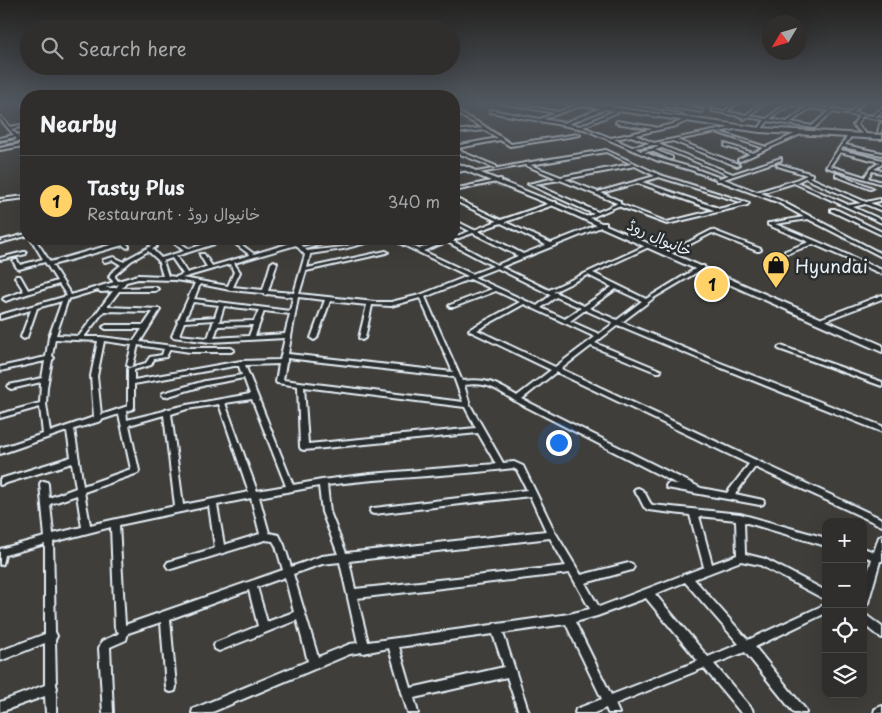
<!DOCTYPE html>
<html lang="en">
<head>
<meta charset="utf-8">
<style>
	:root { --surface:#2f2e2c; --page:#373634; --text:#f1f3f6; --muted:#a7a8a9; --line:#4a4a48; --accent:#ffd166 }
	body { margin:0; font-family:"Playpen Sans","Playpen Sans Arabic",sans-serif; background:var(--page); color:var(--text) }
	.controls { position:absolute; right:15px; bottom:15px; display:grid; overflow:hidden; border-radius:10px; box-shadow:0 5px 20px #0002 }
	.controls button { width:45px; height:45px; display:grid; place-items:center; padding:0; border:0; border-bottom:1px solid var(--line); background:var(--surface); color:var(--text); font:25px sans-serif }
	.compass { position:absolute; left:762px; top:15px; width:45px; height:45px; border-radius:50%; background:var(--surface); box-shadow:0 5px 20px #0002; rotate:232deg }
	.you { position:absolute; left:558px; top:442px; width:18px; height:18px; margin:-12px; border:4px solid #fff; border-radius:50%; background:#1a73e8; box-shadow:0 0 0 8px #1a73e833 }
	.badge { display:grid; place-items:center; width:32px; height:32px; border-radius:50%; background:var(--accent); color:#111; font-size:16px; font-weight:700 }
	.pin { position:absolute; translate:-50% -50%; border:2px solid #fff; box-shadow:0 1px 5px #0006 }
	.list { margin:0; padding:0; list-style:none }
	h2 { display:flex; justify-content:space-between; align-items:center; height:65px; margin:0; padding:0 20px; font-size:21px }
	h2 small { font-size:16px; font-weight:400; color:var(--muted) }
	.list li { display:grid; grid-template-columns:32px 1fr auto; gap:15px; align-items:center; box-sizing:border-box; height:90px; padding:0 20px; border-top:1px solid var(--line) }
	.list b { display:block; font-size:19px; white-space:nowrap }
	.list p { margin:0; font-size:16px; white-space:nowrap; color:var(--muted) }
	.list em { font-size:16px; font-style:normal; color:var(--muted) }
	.icon { flex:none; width:28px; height:28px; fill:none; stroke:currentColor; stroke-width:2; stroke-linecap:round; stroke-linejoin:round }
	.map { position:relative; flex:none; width:882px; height:713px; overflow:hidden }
	.search { position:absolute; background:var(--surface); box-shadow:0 5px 20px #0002; left:20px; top:20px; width:440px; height:55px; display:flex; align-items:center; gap:12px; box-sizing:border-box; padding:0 18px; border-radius:28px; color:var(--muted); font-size:19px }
	.panel { position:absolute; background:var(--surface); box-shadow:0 5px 20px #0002; left:20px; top:90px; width:440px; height:155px; border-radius:20px }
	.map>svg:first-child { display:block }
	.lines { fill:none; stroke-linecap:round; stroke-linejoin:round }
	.minor-casing { stroke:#e8f1f8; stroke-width:4 }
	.tertiary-casing { stroke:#e8f1f8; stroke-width:3 }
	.primary-casing { stroke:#e8f1f8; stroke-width:4 }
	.minor { fill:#2a2d2e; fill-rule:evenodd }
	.tertiary { fill:#2a2d2e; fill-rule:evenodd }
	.primary { fill:#2a2d2e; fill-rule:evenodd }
	.labels { text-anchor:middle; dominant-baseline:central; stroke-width:5; stroke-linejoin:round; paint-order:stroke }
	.far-street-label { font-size:15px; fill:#e8f1f8; stroke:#2a2d2e }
	.poi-label { font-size:18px; fill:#e8f1f8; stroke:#2a2d2e; text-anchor:start }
</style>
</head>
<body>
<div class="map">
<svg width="882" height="713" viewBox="0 0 882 713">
	<rect width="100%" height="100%" fill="#3f3e3a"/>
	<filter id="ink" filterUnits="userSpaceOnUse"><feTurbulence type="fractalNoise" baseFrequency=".02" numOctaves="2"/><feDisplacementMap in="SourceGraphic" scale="10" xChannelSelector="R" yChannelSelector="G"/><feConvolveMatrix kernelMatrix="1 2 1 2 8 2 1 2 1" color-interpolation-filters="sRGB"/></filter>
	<g filter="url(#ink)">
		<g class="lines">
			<defs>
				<g id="minor">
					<path d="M501,103H510L558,112L580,104V106L543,119L564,123L606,106L594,103L609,105L615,103L681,114L679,115L612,105V107H610L568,124L581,126L618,109H620V111L583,127L611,138L653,129L616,123L617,121L654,127L655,128L674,124L686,119L689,120L676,126L635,135L654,143L738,126L739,128L719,132L766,147L799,132H801V134L740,161L738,160L739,159L750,154L725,146V144L753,153L764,148L716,132L677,140L738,164L739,165L737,166L673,141L658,144L733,174L781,158V160L724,179L757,192L793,181L807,175L778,166L777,165L779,164L812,174V176L809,177L866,202L880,199V201L870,203L882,208V211L865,204L853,207L882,220V223L794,183L761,193L779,200L882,254V257L808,219L775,224L816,241L882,270V274L813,244L789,253H785V251L809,242L768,225V223H770L804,217L777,202L720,181H717L716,179L691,170L656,160L584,129L490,112L491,110L540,119L555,113ZM631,136L650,143L632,147L614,139ZM654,145L659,147L641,151L635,148ZM662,148L729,175L720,178L693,168L658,158L644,152L652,151L670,159H672V157L655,150ZM805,178L861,203L849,205L797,182Z"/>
					<polygon points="685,103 708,105 707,103 710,103 713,106 712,107"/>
					<path d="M734,103H737L727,112L746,115L761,103H764L749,116L767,119L776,111L789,104L786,103H794L827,109L834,103H837L830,109L850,113L860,103H863L853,113L872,116L882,108V111L875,117L882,118V120L862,116L857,125L868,136L866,137L853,125L859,116L832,112L814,128L768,121L760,131L758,130L765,120L747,117L744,119L742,118L744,117L712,111L713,110L724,112ZM791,105L807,107L787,122L770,119L778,112ZM810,108L829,111L812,126L791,122Z"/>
					<polygon points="22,104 24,104 26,107 26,109 22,106"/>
					<polygon points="666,104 702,110 703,111 702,112 665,106"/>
					<polygon points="454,105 461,106 461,107 460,108 454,107"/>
					<polygon points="454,110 481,124 511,144 578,134 580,135 510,146 500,140 458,148 462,152 496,166 496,168 495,168 460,154 454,148 454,146 455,146 498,138 485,130 454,133 454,131 483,128 454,112"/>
					<polygon points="0,116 10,127 26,124 26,126 11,129 17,135 26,133 26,135 18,137 20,139 26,138 26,140 22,141 26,145 26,149 23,146 0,150 0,148 21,144 19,141 0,145 0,143 17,140 15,137 0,140 0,138 14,135 0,119"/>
					<polygon points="882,123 882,128 881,132 878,133 880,124"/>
					<path d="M849,134L852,135L845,145L882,153V155L843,147L841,150L882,160V164L874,169L882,171V173L872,171L868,178L882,182V184L826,167ZM840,152L880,162L870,169L865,177L830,166Z"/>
					<path d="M606,150L660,175L749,203L747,205L667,224L618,206L588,219H586V217L594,214L528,184L556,178L525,165L479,173L477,172L525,163ZM606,152L632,164L561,177L530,165ZM635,166L655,176L598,192L565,179ZM659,177L744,203L718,209V208L642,182ZM560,180L617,203L616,204L598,212L534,184ZM638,183L714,210H715L667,222L620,204V201L601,193Z"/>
					<polygon points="469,167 471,168 470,169 454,173 454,171"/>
					<polygon points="836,174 838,174 873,188 870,189 836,176"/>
					<polygon points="500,179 501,179 501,181 454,191 454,189"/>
					<polygon points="26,196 26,198 0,201 0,199"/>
					<path d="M457,200H459L501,220L554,202H556V204L505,222L551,243L602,223H606V225L501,267L549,290L647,245H649V247L593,273L646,299L700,266H704V268L655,297L622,322L718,362L882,426V432L714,365L618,325L595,343L660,370L661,371L660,372H656L591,346L561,369L882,519V526L755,467L735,494L763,500L764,502L763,504L760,505L667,488L666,486L667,484L670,483L679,485L515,401C494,388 488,382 464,385L470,405L503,463L514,462L523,466L555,532L581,575L629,563L632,564L634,567L632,570L585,583L599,607L704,567L690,515L648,510L644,507L639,497L634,491L635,489L638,488C647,491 646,499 652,505L740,514L826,538V546L744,522L745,554L765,559L826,591V600L760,565L741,561L694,579L748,640L826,604V613L755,647L805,709L806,713H794L745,652L714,664L752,709L753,713H741L704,668L615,704L619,713H608L606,708L594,713H575L576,709L602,699L566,624L503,633L529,713H519L507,677L414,698L418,713H408L389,648L368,652L364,653L362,652L350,654L210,713H192L193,709L308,661L297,620L219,651L215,649L214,646L215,643L258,626L249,590L170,619L176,687L175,691L171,692L167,691L166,687L161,622L128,633L126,640L110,647L113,713H103L99,648L102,641L118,634L119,632L117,631L115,628L111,527L53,542L55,632L57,636L55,640L56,685L57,688L56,691V713H46L45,696L0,712V702L45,685V643L0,661V651L45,634V544L5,555L3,564L0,565V549L45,537L40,484L41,482L44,481L47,482L48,484L49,498L76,488L72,463L0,485V479L71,457L67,431L0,454V448L43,434L40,407L0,418V414L40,403L41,382L11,389L8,387L9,385L42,378L45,361L0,371V367L46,357L49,337L62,301L37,308L27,337L24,339L21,337L31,310L0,319V315L67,296L59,284L8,300L6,301L3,299L4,298L24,291L15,277L16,276H20L28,290L57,281L45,262L19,269L17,268L13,261L15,260H17L20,265L43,259L31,239H35L50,262L121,242L118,239H122L129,246V247L127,248L123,245L52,265L71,295L114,282L109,277L111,273L121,265L113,260L105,262L103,261V260L114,257L124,262L127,259L151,246L146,239H150L156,245V247L152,249L161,258L184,251L174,243V241H178L189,249L221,239H227V240L176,256L187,273L207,267L200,255V254H204L212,266L250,255L229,239H234L254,254L294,242L291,239H295L303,247L332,239H338L305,249L307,251L343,247L371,239H377V240L343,249L310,254V255L307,268L386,251L388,252L386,253L306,271L299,294L375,302H391L420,295L468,276L393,240V239H398L419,249L443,240V239H452L451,240L497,265L518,256L473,233L456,239H452H454V237L470,231L454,223V220L474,230L497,221L457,202ZM501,223L546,245L523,254L478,231ZM447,242L493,266L472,274L423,251ZM296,245L305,255L294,293L268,291L277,263L274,261L271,263L263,290L233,287L240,272L234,263ZM148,251L158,260L163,276L138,275L118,281L115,277V275L131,261ZM172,258L183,274L176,277L168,276L163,261ZM230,264L234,272L228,286L182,278ZM497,268L551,295L537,306L474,277ZM588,275L612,287L584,306L559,294L558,293L553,292ZM138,279L175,280L195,283L179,319L177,321L178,322L172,336L173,337L210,342L285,338L280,360L241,361L134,380V370L151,365L154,359L166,357L170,349L190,352H231L234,350L231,348H190L140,342L160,310L159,309L107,307L119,291H155L158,289L155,287L122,288L126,282ZM470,279L492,289L450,305L449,306L450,307H454L496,291L520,302L470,329L469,330L470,331L551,370L517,396C496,383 487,378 462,381L425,297ZM119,284L116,288H105ZM200,284L230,290L262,293L265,295L267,294L293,297L290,311L194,299ZM616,289L642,301L617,320L589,308ZM98,290L101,292L113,291L79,336L56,335L68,299ZM298,297L325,300L311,338L314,340L317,338L330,301L367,305L359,338L362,340L365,338L372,305L391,306L420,298L453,372L288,354ZM556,297L581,308L565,319L541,308ZM193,302L219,305L215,317L185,319ZM524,304L595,337L555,367L477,330ZM224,306L259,310L254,321L219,322ZM585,310L614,323L599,334L570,321ZM104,311L153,312L144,325H106L103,327L106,329H142L134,341L101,337H84ZM264,311L290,314L285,334L255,336ZM214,320L208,338L179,335L184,322ZM253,325L249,336L214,338L218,326ZM55,339L98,341L91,376L94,417L50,432L46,404L47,387L52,360L54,358L52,356ZM104,341L132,345L127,365L130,367L133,365L138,345L164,349L162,355L150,357L146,363L129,368L128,369V406L101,415L97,376ZM287,358L454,377L463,402L283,380L286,363L287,362ZM279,364L276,382L277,383L298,386L300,447L301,449L304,450L478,433L496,464L370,474L322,480L293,485L245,365ZM234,366H239L242,375L205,381L163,393L162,395L165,397L206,385L244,378L250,394L187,405L169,409H167L164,411L127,420L126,411L133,409L134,407V384ZM556,372L749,464L727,493L701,488L522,399ZM304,387L465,407L476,428L308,444ZM252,399L286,486L257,491L225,403ZM219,404L249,492L183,505L171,414L187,409ZM119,414L131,469L83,486L74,429L101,421V420ZM164,415L175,506L90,525L84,492L138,473L139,471L129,425ZM513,468L517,470L527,490L374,508L371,509L370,511L371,513L374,514L530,496L546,531L346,553L330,512L327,485C389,477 452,476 513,468ZM319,486L322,512L338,554L322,556L291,567L284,545L279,535L269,533L259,497ZM77,495L82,527L53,534L50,504ZM251,498L260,534L224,545L217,505ZM209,506L215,548L168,562L166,565L168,568L171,569L265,540L273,541L276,546L283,570L125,625L119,525ZM699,516L736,520L737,555L712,564ZM550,538L566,566L355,589L349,561ZM340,562L358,643L350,644L318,657L293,574L322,564ZM570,573L590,609L569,614L498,624L496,623L492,625L368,642L357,598ZM285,577L294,612L267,622L257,587ZM685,582L739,644L708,657L655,594ZM646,598L698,661L611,695L575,622L597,616ZM493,634L504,667L411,688L399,647Z"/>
					<polygon points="831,209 835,209 882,232 882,235 831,211"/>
					<polygon points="712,230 761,249 761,250 759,251 757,251 712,233 671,254 667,254 667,253"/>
					<polygon points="26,234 26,236 0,243 0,241"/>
					<polygon points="66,239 71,239 74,241 86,239 94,239 94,240 73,244"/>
					<polygon points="24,252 26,252 26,254 0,260 0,258"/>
					<polygon points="882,295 882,299 826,320 822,320 821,319 822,318"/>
					<polygon points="781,346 882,382 882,386 779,349 778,348 779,347"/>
					<polygon points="882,536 882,561 880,561 868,603 866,606 863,607 863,587 872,559 863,556 863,548 874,552 879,537"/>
					<polygon points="863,614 866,615 882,627 882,638 878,636 863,624"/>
					<polygon points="882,706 882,713 874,713 875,709"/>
				</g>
				<polygon id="tertiary" points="467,103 472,103 454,110 454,108"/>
				<g id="primary">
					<polygon points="566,103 581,103 760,128 882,135 882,139 760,132"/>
					<polygon points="454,162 560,205 882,345 882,352 556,207 454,166"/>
				</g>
			</defs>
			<!-- minor casing -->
			<use href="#minor" class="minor-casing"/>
			<!-- tertiary casing -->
			<use href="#tertiary" class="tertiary-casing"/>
			<!-- primary casing -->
			<use href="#primary" class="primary-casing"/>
			<!-- minor -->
			<use href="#minor" class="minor"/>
			<!-- tertiary -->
			<use href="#tertiary" class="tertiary"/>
			<!-- primary -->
			<use href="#primary" class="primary"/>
		</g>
	</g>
	<!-- sky -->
	<linearGradient id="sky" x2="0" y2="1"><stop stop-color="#232220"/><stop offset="0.51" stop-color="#525860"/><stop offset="1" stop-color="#525860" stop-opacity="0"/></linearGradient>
	<rect width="882" height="203" fill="url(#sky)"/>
	<!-- icons -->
	<defs>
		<symbol id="shop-pin" viewBox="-11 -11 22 30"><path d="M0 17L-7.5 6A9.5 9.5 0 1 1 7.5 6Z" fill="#ffd166" stroke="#2a2d2e"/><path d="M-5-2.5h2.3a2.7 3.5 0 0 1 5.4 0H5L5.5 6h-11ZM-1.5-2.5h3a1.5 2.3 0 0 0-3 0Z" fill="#111"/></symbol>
	</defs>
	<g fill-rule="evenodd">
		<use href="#shop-pin" x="760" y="249" width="32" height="43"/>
	</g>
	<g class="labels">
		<!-- far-street labels -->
		<g class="far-street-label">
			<text transform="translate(660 237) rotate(24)">خانیوال روڈ</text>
		</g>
		<!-- poi labels -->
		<g class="poi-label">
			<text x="795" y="265">Hyundai</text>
		</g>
	</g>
</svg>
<div class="controls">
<button>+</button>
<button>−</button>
<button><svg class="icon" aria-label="locate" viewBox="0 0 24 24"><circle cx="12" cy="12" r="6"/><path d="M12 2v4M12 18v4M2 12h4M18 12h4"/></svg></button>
<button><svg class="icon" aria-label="layers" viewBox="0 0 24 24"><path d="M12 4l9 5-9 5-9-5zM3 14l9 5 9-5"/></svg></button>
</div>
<svg class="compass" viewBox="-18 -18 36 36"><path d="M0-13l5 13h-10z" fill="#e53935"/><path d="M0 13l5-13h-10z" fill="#a7a8a9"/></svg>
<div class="you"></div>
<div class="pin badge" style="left:712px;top:284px">1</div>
<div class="search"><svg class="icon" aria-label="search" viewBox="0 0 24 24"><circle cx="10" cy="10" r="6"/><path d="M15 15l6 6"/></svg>Search here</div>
<section class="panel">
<h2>Nearby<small></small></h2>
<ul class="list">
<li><span class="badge">1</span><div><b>Tasty Plus</b><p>Restaurant · خانیوال روڈ</p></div><em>340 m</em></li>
</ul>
</section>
</div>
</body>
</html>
